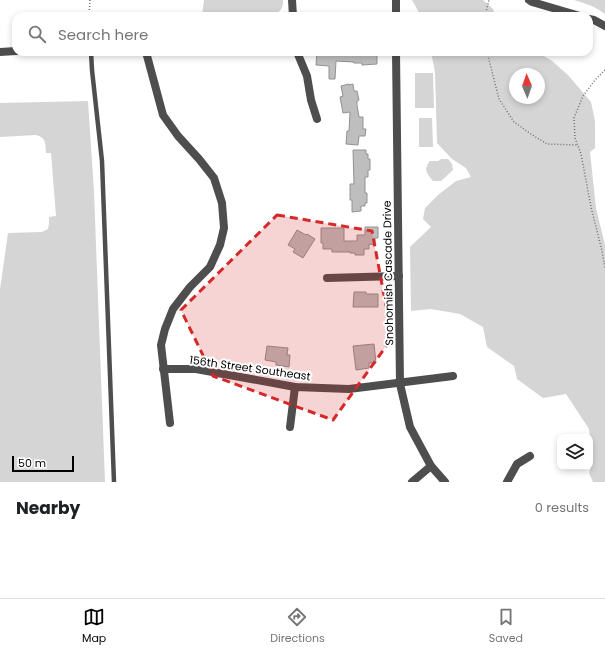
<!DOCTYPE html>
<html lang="en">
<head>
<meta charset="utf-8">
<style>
	:root { --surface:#fff; --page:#f2f2f2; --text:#202124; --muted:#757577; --line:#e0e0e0; --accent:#000 }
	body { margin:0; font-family:Poppins,sans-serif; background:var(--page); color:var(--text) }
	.controls { position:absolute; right:12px; bottom:12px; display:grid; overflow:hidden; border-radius:8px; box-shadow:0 2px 6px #0003 }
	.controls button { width:36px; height:36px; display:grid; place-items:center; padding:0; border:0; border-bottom:1px solid var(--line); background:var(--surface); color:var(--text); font:20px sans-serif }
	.compass { position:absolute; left:509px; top:68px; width:36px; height:36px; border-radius:50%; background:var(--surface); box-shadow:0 2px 6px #0003; rotate:358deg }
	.scale { position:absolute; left:12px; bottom:10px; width:62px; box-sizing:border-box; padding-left:4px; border:2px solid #000; border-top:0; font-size:11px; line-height:14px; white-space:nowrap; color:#000; -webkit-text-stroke:3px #fff; paint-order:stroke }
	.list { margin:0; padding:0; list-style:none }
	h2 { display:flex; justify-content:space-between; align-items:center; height:52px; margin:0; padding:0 16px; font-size:17px }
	h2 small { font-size:13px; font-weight:400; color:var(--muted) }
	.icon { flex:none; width:22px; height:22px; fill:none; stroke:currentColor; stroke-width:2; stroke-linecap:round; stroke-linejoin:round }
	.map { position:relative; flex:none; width:605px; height:482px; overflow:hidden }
	.search { position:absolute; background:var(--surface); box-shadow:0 2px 6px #0003; left:12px; right:12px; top:12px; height:44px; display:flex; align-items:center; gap:10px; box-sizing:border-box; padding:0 14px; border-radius:12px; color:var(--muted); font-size:15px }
	.sheet { height:116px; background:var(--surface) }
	nav { display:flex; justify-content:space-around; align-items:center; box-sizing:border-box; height:56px; border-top:1px solid var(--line); background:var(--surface); font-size:11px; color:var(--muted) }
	nav a { display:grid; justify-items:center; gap:2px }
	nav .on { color:var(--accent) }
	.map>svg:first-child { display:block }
	.green { fill:#d5d5d5; fill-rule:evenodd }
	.building { fill:#bebebe; stroke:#929292 }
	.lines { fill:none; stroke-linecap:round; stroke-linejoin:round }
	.path { stroke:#707070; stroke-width:1.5; stroke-dasharray:1 2; stroke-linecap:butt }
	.service { stroke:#4e4e4e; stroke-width:4.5 }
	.minor { stroke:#4e4e4e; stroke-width:8 }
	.tertiary { stroke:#4e4e4e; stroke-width:8 }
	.marked { fill:#d62828; fill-opacity:0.2; stroke:#d62828; stroke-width:3; stroke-dasharray:8 5; stroke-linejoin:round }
	.labels { text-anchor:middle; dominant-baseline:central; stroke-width:4; stroke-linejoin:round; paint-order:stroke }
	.street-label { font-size:11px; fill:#000; stroke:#fff }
</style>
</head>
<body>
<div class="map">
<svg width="605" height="482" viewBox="0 0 605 482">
	<rect width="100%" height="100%" fill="#fff"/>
	<!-- green -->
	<g class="green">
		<path d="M204,0H283C284,9 278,14 269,16H202Z"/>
		<polygon points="412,0 483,0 493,9 495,15 494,16 421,16"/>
		<path d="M574,0H605V14C596,7 585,3 574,0Z"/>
		<path d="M431,52H536L551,60L568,75L591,102L595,121V148L590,152L596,208L605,245V482H593L589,473L593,459L589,429L566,394L543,398L517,379L514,366L487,347L483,327L460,314L431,309L411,311L410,247L431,227L423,219L425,208L438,195L456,181L471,177L466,168L452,159L437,143L435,72ZM515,74H539V98H515Z"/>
		<polygon points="415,73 433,73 434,108 415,108"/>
		<path d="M88,101L94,192L105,482H0V289L8,233L42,232L48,229L49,223V217L56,216L51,153H46C45,144 47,138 36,135L0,137V103Z"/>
		<polygon points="419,118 432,118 433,147 419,147"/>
		<path d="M441,159H448L452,164L453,170L441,181H433C427,173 423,170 430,161H438Z"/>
	</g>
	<!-- building -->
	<g class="building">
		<polygon points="317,52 377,52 377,64 362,65 362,63 354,63 354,62 336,61 335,79 329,79 329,66 316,65"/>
		<polygon points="349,84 349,85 353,84 354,91 357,91 359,100 357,101 357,105 359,117 363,117 363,129 366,129 365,136 359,136 358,145 346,144 347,131 349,131 350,112 343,113 340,97 343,96 341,86"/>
		<polygon points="353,150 366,150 366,154 368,154 368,159 370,159 370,170 368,170 368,177 365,177 365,193 367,193 367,203 365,203 365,206 361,206 361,211 352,212 352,200 350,200 350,184 354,184"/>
		<polygon points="365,227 378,227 378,238 375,238 375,245 369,244 369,249 364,249 364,255 355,255 355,253 350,253 350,252 332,252 332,249 323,249 323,243 321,243 321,228 344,228 344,241 357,241 357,235 365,235"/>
		<polygon points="297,230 306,235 307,234 315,239 303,258 293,252 295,249 288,245"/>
		<polygon points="354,292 366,292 366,294 378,294 378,307 353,307"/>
		<polygon points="374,344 376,363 369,363 369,368 356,370 353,346"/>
		<polygon points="267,346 288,348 287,355 290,355 289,367 276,365 276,362 265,360"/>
	</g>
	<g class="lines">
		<!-- path -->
		<g class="path">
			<polyline points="89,16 90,0"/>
			<polyline points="485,16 489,0"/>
			<polyline points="487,52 499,99 514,122 531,134 547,144 577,145"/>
			<polyline points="605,70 595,80 583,96 574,118 575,138 581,154 591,207 602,251 605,268"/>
		</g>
		<!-- service -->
		<polyline class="service" points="91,52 92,70 102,161 114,482"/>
		<!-- minor -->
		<g class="minor">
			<polyline points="292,0 293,16"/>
			<polyline points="529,0 532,2 580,16"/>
			<polyline points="589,19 594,20 605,26"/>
			<polyline points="0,52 16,51"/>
			<polyline points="146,52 163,115 178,136 199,159 214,178 222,203 224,228 220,245 210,267 190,287 173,309 165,329 161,345 170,423"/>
			<polyline points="297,52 307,76 311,100 317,119"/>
			<polyline points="327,278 399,276"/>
			<polyline points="163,369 196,369 295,387 349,389 453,376"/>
			<polyline points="290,427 295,387"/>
			<polyline points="412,482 431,466"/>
			<polyline points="507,482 517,464 530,456"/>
		</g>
		<!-- tertiary -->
		<g class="tertiary">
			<polyline points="396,16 396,0"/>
			<polyline points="396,52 400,384 410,427 431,466 445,482"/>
		</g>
	</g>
	<!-- marked area -->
	<path class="marked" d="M277,215L372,231L392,338L333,420L213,376L181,310Z"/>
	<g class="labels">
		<!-- street labels -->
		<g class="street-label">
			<text transform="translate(388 273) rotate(-91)">Snohomish Cascade Drive</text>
			<text transform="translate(250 368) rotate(8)">156th Street Southeast</text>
		</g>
	</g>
</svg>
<div class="controls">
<button><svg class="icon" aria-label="layers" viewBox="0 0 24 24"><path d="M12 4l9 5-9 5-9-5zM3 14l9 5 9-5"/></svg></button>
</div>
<svg class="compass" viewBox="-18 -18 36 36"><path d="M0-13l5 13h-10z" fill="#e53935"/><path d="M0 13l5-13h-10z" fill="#757577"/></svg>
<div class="scale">50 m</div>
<div class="search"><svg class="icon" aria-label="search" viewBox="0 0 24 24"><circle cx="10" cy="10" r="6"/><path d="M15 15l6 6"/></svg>Search here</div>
</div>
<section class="sheet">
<h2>Nearby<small>0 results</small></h2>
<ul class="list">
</ul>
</section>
<nav>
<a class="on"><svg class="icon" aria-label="map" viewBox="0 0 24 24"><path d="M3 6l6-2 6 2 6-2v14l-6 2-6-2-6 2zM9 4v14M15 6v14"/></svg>Map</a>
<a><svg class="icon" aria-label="directions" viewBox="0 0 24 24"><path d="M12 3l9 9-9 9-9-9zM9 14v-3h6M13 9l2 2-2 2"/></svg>Directions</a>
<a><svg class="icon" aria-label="saved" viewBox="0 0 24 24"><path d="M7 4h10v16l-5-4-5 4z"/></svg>Saved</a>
</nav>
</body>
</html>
